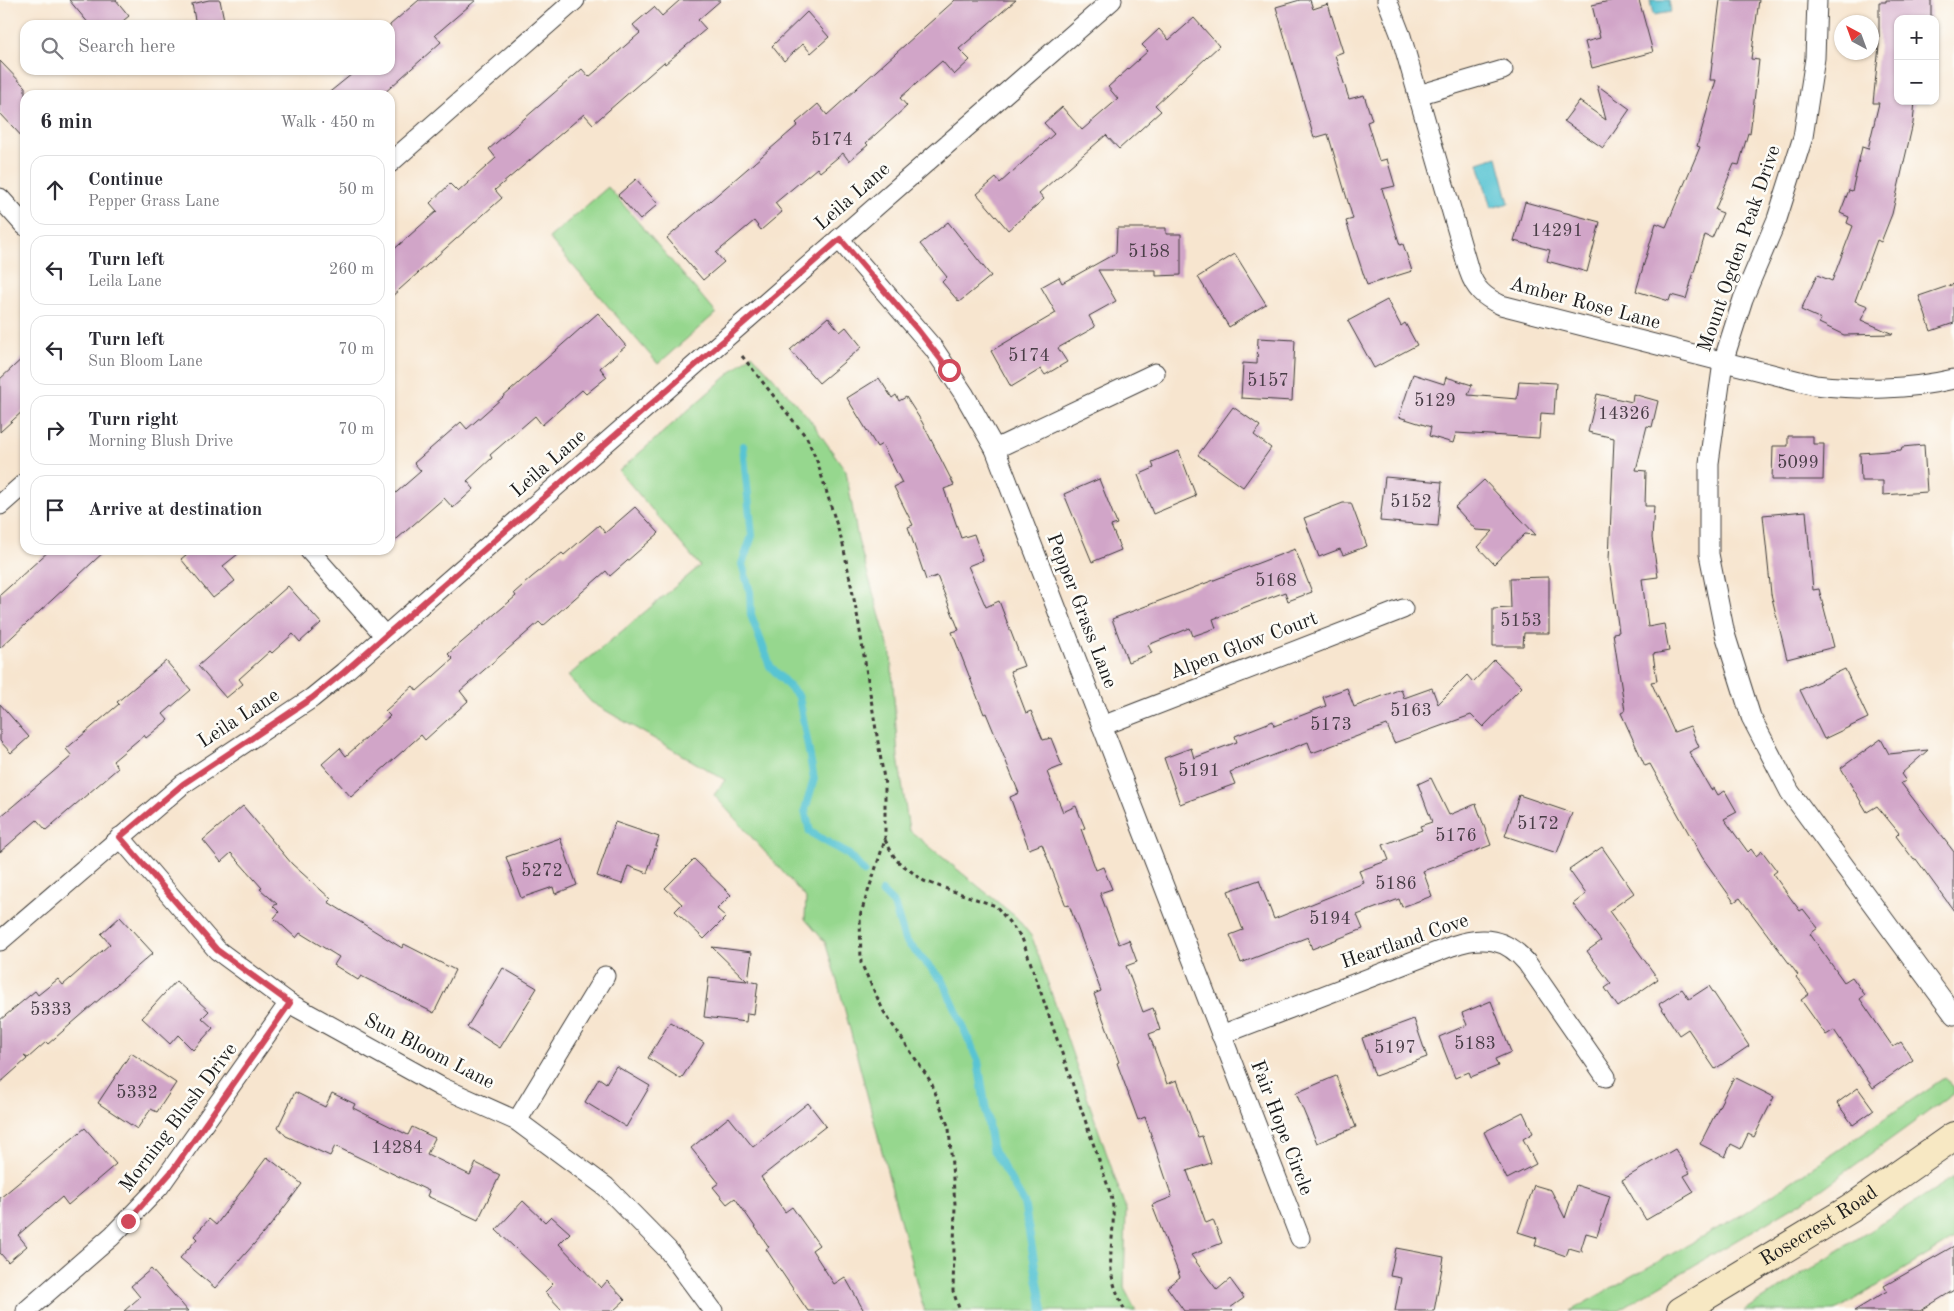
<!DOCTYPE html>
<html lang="en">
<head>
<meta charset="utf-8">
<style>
	:root { --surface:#fff; --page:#f7f7f7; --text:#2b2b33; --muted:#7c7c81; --line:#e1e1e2 }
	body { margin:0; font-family:"Old Standard TT",serif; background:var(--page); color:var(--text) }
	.controls { position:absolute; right:15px; top:15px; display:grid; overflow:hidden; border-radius:10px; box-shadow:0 1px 4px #0004 }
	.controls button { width:45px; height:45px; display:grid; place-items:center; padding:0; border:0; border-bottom:1px solid var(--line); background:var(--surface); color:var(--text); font:25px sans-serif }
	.compass { position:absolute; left:1834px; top:15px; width:45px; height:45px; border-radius:50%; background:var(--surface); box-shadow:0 1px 4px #0004; rotate:319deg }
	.stop { position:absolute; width:15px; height:15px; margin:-11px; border:4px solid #d1495b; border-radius:50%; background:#fff }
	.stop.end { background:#d1495b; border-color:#fff; box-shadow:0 1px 5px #0008 }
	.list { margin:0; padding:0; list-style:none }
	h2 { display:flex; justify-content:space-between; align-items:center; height:65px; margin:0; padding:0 20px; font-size:21px }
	h2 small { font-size:16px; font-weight:400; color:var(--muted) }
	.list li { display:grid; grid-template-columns:32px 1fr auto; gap:15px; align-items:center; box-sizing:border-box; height:70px; margin:0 10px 10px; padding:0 10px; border:1px solid var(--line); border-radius:15px }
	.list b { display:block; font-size:19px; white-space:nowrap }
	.list p { margin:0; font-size:16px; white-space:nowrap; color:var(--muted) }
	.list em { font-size:16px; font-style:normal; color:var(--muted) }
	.icon { flex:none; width:28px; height:28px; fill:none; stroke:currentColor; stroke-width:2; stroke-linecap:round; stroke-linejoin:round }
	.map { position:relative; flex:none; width:1954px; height:1311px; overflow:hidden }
	.search { position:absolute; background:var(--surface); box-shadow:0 1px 4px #0004; left:20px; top:20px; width:375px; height:55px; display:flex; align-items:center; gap:12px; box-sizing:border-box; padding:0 18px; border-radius:15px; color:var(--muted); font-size:19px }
	.panel { position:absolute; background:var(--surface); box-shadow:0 1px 4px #0004; left:20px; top:90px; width:375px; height:465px; border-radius:15px }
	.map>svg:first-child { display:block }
	.green { fill:#96d78e; stroke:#597a55 }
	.water { fill:#59c4d3; stroke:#3a7078 }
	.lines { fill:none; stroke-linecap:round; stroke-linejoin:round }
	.stream { stroke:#59c4d3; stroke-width:8 }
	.building { fill:#d1a5c8 }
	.minor-casing { stroke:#3d3a37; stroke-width:21 }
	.secondary-casing { stroke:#3d3a37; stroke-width:30 }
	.path { stroke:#3d3a37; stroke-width:3; stroke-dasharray:4 4; stroke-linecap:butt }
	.minor { stroke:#fff; stroke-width:19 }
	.secondary { stroke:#f7e8c3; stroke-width:28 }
	.route { stroke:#d1495b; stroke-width:6 }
	.labels { text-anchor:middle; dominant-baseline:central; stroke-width:5; stroke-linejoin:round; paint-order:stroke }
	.number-label { font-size:18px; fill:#493e47 }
	.street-label { font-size:20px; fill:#1c1c1c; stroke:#fdfcf7 }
</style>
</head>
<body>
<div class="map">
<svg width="1954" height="1311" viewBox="0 0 1954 1311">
	<rect width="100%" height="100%" fill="#fdfcf7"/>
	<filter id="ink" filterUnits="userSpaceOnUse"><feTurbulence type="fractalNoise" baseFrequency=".02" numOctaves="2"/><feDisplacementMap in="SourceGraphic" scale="10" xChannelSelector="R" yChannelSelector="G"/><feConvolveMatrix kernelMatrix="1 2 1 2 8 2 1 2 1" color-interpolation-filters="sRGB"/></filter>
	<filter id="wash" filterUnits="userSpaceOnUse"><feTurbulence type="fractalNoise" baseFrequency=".0096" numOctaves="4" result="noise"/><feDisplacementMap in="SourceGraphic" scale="20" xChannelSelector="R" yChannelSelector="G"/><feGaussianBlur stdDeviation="1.12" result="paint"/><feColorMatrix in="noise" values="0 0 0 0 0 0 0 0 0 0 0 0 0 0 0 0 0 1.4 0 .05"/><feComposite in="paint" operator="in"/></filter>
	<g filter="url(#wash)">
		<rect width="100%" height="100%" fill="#f7e5cf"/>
		<!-- green -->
		<g class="green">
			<polygon points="608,187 716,313 658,364 549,238"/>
			<polygon points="752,354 808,417 846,471 858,540 891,655 898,757 909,830 1016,917 1032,937 1126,1210 1124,1288 1136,1311 924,1311 838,984 825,942 805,919 806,898 714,795 725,780 591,702 568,676 700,566 619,471"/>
			<polygon points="1944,1078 1954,1087 1954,1093 1818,1192 1617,1311 1570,1311 1745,1213"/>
			<polygon points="1954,1177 1954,1239 1835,1311 1744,1311"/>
		</g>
		<!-- water -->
		<g class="water">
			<polygon points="1650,0 1669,0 1671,12 1653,15"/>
			<polygon points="1497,157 1509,203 1491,208 1478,163"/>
		</g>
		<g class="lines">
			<!-- stream -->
			<g class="stream">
				<polyline points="743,446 752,536 742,564 750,592 751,615 770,666 799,697 814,779 805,810 810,832 849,855 864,872"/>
				<polyline points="882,892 894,904 905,940 943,981 978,1061 992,1148 1024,1203 1043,1311"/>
			</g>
		</g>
		<g id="blocks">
			<!-- building -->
			<g class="building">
				<polygon points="69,0 116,0 129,16 118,25 90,25"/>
				<polygon points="209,0 220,0 225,25 196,25 192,4"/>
				<polygon points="419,0 476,0 435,35 441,42 382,95 326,95 357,70 390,70 390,25"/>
				<polygon points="680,0 721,0 698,20 706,29 665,64 664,62 593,124 584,114 495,190 502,198 390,298 390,253 437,211 430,203 450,184 458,192 496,158 489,149 582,69 589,77 640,33 633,25 654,7 662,16"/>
				<polygon points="955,0 1016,0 959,49 970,60 954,75 942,61 900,98 907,106 866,143 868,145 849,161 843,153 820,172 817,168 775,203 782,212 761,230 754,221 716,253 724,262 703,280 667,238 798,125 796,123 818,104 827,115"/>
				<polygon points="1300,0 1310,0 1313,9 1328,4 1343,52 1335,55 1349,99 1364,95 1372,120 1367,122 1379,161 1387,159 1395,186 1382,189 1400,245 1403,244 1412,271 1367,285 1346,221 1353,219 1328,134 1314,138 1276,7"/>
				<polygon points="1614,0 1639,0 1653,52 1592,68 1585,42 1600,38 1592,5"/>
				<polygon points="1720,0 1759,0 1751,59 1759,60 1750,134 1748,133 1739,165 1734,164 1715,210 1723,213 1712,238 1705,235 1686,299 1671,295 1669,301 1636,291 1656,223 1666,227 1700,147 1697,146 1716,80 1710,80"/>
				<polygon points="1886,0 1931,0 1931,19 1898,19 1898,101 1915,101 1913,123 1892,214 1881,242 1877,240 1855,301 1868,306 1861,320 1893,334 1844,335 1819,323 1821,319 1801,310 1817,275 1832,281 1853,226 1847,223 1849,217 1840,213 1849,190 1852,191 1862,147 1868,149 1879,103 1873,103 1879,46 1879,2 1886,2"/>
				<polygon points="807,12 829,37 811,53 803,44 784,61 772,46"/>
				<polygon points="1194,18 1219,46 1155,105 1161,111 1119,149 1106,135 1039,193 1044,199 1008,230 977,194 996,178 1000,183 1054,134 1044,123 1062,107 1082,130 1118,99 1108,87 1148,51 1142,45 1159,29 1169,40"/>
				<polygon points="0,61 25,87 25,140 0,113"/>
				<polygon points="1597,85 1630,109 1603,148 1564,121 1579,101 1606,120"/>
				<polygon points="636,179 658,204 640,220 618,195"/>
				<polygon points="1525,202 1600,222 1587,272 1547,261 1550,250 1514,241"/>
				<polygon points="948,222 991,276 959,302 942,282 947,277 920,244"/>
				<polygon points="1117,228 1166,228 1166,234 1181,234 1181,275 1156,276 1156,270 1098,270 1116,301 1089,316 1095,327 1058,348 1067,362 1045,375 1041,369 1011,387 991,351 1056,313 1041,287 1059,277 1062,283 1116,253"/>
				<polygon points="1235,254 1266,304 1229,327 1198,277"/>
				<polygon points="1954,284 1954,323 1931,331 1919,296"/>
				<polygon points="1387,300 1401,326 1405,323 1417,345 1374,368 1348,321"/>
				<polygon points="598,313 626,346 600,368 607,377 586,394 582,390 542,425 535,416 490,455 492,458 467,481 474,489 453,508 444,498 390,545 390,498 421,471 414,463 461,422 467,429"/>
				<polygon points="828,317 840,332 846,327 862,347 819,383 790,350"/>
				<polygon points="1258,338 1295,340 1292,401 1241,398 1243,363 1257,364"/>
				<polygon points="25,356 25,409 0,432 0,379"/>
				<polygon points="1413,374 1444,384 1446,377 1472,385 1468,395 1517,399 1519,381 1556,383 1554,414 1541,413 1539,438 1456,433 1453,443 1429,436 1431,427 1399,417"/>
				<polygon points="879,378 892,398 896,395 899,401 906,397 922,422 954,485 944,489 961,538 974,534 983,560 968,566 986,607 999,601 1024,666 1010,671 1026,713 1031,711 1043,740 1051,738 1062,766 1047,772 1063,812 1076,806 1085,828 1081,829 1096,870 1103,867 1112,889 1100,893 1119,944 1129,940 1137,962 1126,966 1143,1012 1153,1008 1160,1030 1149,1034 1167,1084 1177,1080 1198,1137 1202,1136 1211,1163 1187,1171 1206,1223 1213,1220 1222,1243 1191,1255 1217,1290 1230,1279 1244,1298 1230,1308 1233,1311 1184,1311 1167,1287 1180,1277 1152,1205 1172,1197 1145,1117 1138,1120 1117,1063 1119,1062 1094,994 1101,991 1069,905 1066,906 1042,844 1029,849 1010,797 1019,793 986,713 984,714 952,632 959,630 937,576 926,580 908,527 913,525 894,487 902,483 882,444 877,447 847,398"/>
				<polygon points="1597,394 1632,402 1633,394 1658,401 1652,427 1647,426 1636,470 1646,471 1645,506 1654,506 1652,538 1658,577 1642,579 1648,627 1664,624 1669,651 1653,654 1657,681 1651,682 1674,732 1690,726 1699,747 1689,752 1711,790 1714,788 1718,795 1725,791 1737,812 1724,819 1748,852 1751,849 1756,856 1762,851 1777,871 1773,874 1800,911 1803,909 1818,928 1810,934 1844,982 1852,977 1865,995 1860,999 1893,1047 1901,1042 1913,1060 1873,1088 1834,1030 1826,1035 1801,1000 1809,994 1796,977 1798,975 1740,898 1734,902 1702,857 1650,764 1645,766 1621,713 1625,711 1613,633 1619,632 1609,560 1614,438 1588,432"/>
				<polygon points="1233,407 1260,426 1254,435 1271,448 1243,487 1198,455"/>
				<polygon points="1788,436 1813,436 1813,444 1824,444 1823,480 1772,480 1773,446 1788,446"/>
				<polygon points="1924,445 1927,492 1883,495 1883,481 1861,481 1860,453 1901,450 1902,447"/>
				<polygon points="1179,451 1196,496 1153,514 1138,475 1154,468 1152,462"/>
				<polygon points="1385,477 1442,482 1438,526 1380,521"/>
				<polygon points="1099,479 1117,524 1111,526 1121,550 1092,562 1064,494"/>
				<polygon points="1484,480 1536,535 1525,534 1494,564 1478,547 1493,531 1476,530 1455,507"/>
				<polygon points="1343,503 1351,503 1367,546 1343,555 1340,549 1319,557 1304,518"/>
				<polygon points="635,507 659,533 610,576 606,571 543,626 539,622 460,691 468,701 425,740 421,735 351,797 322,764 340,748 346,756 390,716 385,711 413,686 417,691 453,659 448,654 516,596 514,593 532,577 562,553 564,555 599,525 605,533"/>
				<polygon points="1806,511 1813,590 1819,589 1834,647 1787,659 1771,594 1763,515"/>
				<polygon points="1295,549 1312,592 1288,601 1285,592 1213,619 1216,628 1193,636 1190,628 1148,645 1152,653 1128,662 1112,619"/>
				<polygon points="50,550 106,550 0,648 0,595"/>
				<polygon points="192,550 243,550 223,566 235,581 213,598 181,559"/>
				<polygon points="1549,577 1549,633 1524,633 1523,646 1493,646 1493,609 1511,608 1510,578"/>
				<polygon points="288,586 321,623 300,642 293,634 272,653 270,651 239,679 243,684 226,698 198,666"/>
				<polygon points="1494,660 1522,687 1483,727 1471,715 1394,743 1387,725 1312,753 1308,742 1230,772 1235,784 1180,804 1164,758 1191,748 1194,758 1237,742 1235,736 1273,721 1274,726 1326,706 1323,697 1347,688 1354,707 1401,689 1404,698 1432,688 1438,704 1467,675 1473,682"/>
				<polygon points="166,661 191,690 163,714 168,720 146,738 144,735 113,761 118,768 46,830 37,820 0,852 0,817 72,756 66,749 119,704 117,702"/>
				<polygon points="1845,669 1868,718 1824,739 1800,690"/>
				<polygon points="0,704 29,737 11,753 0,741"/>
				<polygon points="1881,739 1889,754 1928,750 1901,774 1906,781 1901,783 1954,852 1954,911 1916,859 1914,860 1896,836 1899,833 1877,806 1867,812 1841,768"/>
				<polygon points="1431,778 1449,815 1476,804 1491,845 1423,871 1432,896 1402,907 1399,899 1357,915 1363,929 1312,949 1308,937 1241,963 1230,935 1243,930 1228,891 1259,880 1274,919 1364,883 1359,871 1389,860 1383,845 1422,830 1420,826 1432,822 1418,784"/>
				<polygon points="1519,795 1572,813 1557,853 1505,836"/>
				<polygon points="243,806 292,864 331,899 328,902 402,948 404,944 455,970 434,1013 361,976 358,980 334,965 339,957 300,933 296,938 274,918 279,912 273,906 277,904 260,889 262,888 231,853 221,862 203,840"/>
				<polygon points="615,822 659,837 647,873 628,866 622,884 597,876"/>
				<polygon points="560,838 577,885 555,894 553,887 521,898 506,857"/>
				<polygon points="1602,847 1634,893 1609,911 1658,979 1618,1007 1605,988 1611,984 1587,951 1601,941 1573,904 1586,894 1569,870"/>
				<polygon points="694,859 731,895 717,909 726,917 704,939 675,911 682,904 665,888"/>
				<polygon points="120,917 153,953 48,1044 46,1042 28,1058 24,1056 27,1059 0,1083 0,1020 35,991 38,995 58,979 63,985 110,944 101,934"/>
				<polygon points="712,947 752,952 748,981 758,983 754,1014 747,1013 746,1022 704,1017 709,977 747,981"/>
				<polygon points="503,968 537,988 500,1048 467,1027"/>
				<polygon points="176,981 209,1011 202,1018 213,1028 193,1050 178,1035 170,1044 142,1018"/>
				<polygon points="1709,986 1749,1046 1715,1069 1688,1029 1679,1035 1659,1004 1682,989 1689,999"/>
				<polygon points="1491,1001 1511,1052 1495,1059 1498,1066 1471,1077 1469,1072 1455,1078 1439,1037 1467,1025 1462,1013"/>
				<polygon points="1414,1019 1427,1057 1375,1076 1362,1038"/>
				<polygon points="670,1022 704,1043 681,1079 648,1058"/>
				<polygon points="131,1053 176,1083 157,1112 151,1109 137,1129 98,1103"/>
				<polygon points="616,1066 650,1086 626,1127 585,1102 599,1078 606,1083"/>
				<polygon points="1336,1076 1356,1127 1317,1143 1296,1093"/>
				<polygon points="1734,1077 1774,1097 1754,1137 1748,1134 1741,1149 1731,1144 1725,1157 1700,1144"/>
				<polygon points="1858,1088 1874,1110 1853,1125 1837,1103"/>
				<polygon points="295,1092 325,1107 332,1093 355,1104 353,1108 408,1135 412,1127 435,1138 427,1154 470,1175 476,1163 500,1175 478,1220 427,1196 429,1191 335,1146 330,1156 286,1136 278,1127"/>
				<polygon points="808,1103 826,1126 761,1177 785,1212 792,1207 819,1245 812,1250 834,1284 845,1277 864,1311 808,1311 766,1249 769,1247 735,1198 727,1204 713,1187 719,1183 691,1148 729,1117 753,1147"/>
				<polygon points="1523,1112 1533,1133 1523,1139 1536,1164 1507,1179 1484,1132"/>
				<polygon points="85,1128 116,1164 68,1205 62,1197 18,1235 27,1246 8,1262 0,1253 0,1198"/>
				<polygon points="1675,1149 1690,1173 1684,1176 1694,1192 1646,1220 1622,1180"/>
				<polygon points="267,1157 302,1184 270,1226 215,1288 180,1258 197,1239 194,1236 209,1219 216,1225"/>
				<polygon points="1534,1185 1551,1190 1565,1218 1576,1185 1610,1196 1597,1236 1586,1233 1581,1249 1583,1252 1569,1248 1566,1256 1535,1245 1537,1238 1518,1232"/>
				<polygon points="523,1201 545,1222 551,1216 570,1233 559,1244 601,1288 607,1281 625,1300 613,1311 563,1311 545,1292 553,1284 496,1230"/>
				<polygon points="1954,1246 1954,1290 1920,1311 1854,1311 1887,1291 1884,1286"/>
				<polygon points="1396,1248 1444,1257 1434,1311 1395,1311 1401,1278 1390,1276"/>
				<polygon points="151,1269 167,1287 188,1311 124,1311 140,1297 131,1286"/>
			</g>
		</g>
	</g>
	<g filter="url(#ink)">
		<use href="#blocks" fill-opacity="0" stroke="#3d3a37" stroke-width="1"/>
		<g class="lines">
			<defs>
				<g id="minor">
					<path d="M1387,0L1401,36L1469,271C1475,289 1484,297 1501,305L1815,385C1864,390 1906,390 1954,379"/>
					<polyline points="1817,0 1815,58 1803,137 1777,219 1743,299 1723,362 1709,463 1709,554 1725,634 1751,717 1790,792 1954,1015"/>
					<polyline points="1418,95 1503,70"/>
					<polyline points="390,163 575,0"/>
					<polyline points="0,198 25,226"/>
					<polyline points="839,239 934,349 964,394 995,449 1300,1238"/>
					<polyline points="995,449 1155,373"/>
					<polyline points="0,505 25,483"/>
					<polyline points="309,550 385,636"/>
					<polyline points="1102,726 1403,609"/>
					<polyline points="120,837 217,950 289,1003 441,1087 517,1121 606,1187 668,1250 713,1311"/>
					<polyline points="0,941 183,784 312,698 344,672 1112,0"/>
					<path d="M1221,1035L1452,946C1483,935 1506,938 1527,963L1606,1077"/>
					<polyline points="517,1121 605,976"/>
					<polyline points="26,1311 112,1236 159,1187 289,1003"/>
				</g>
				<g id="secondary">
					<path id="s1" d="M1681,1311L1850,1209L1954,1136"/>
				</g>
			</defs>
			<!-- minor casing -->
			<use href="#minor" class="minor-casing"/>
			<!-- secondary casing -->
			<use href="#secondary" class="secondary-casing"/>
			<!-- path -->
			<g class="path">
				<polyline points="742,356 807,438 817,461 843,545 858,619 885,785 885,840 860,916 861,963 884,1012 931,1082 949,1128 955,1204 953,1291 960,1311"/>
				<path d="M885,840L896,860L924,881L996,906L1022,938L1111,1195C1117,1220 1109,1245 1111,1270C1113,1285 1119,1298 1125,1311"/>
			</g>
			<!-- minor -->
			<use href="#minor" class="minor"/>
			<!-- secondary -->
			<use href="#secondary" class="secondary"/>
		</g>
	</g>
	<g class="lines" filter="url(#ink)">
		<!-- route -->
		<polyline class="route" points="128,1221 173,1170 290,1003 217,950 120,837 183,784 312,698 344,672 840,239 918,330 949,370"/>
	</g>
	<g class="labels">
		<!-- number labels -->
		<g class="number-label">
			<text x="832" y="140">5174</text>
			<text x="1557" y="231">14291</text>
			<text x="1149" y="252">5158</text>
			<text x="1029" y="356">5174</text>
			<text x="1268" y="381">5157</text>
			<text x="1435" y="401">5129</text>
			<text x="1624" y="414">14326</text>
			<text x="1798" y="463">5099</text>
			<text x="1411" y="502">5152</text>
			<text x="1276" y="581">5168</text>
			<text x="1521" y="621">5153</text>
			<text x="1411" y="711">5163</text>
			<text x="1331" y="725">5173</text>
			<text x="1199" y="771">5191</text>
			<text x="1538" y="824">5172</text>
			<text x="1456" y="836">5176</text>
			<text x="542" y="871">5272</text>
			<text x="1396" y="884">5186</text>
			<text x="1330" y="919">5194</text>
			<text x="51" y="1010">5333</text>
			<text x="1475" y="1044">5183</text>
			<text x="1395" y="1048">5197</text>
			<text x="137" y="1093">5332</text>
			<text x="397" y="1148">14284</text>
		</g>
		<!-- street labels -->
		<g class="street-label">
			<text transform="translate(853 197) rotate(-41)">Leila Lane</text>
			<text transform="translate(1740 249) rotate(-71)">Mount Ogden Peak Drive</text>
			<text transform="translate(1585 304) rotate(15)">Amber Rose Lane</text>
			<text transform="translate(549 464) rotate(-41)">Leila Lane</text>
			<text transform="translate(1081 611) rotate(69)">Pepper Grass Lane</text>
			<text transform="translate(1244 646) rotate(-21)">Alpen Glow Court</text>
			<text transform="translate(239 719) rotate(-33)">Leila Lane</text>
			<text transform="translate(1405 942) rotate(-19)">Heartland Cove</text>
			<text transform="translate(429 1052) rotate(27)">Sun Bloom Lane</text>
			<text transform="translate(179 1118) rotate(-53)">Morning Blush Drive</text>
			<text transform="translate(1281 1128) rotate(69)">Fair Hope Circle</text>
			<text stroke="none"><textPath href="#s1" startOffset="162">Rosecrest Road</textPath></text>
		</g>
	</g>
</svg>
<div class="controls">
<button>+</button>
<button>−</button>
</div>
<svg class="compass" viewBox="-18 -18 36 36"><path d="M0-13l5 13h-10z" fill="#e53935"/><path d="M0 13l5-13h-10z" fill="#7c7c81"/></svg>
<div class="stop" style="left:949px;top:370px"></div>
<div class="stop end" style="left:128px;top:1221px"></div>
<div class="search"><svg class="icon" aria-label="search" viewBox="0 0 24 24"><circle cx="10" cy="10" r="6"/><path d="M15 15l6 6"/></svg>Search here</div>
<section class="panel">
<h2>6 min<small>Walk · 450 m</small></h2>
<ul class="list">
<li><svg class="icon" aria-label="ahead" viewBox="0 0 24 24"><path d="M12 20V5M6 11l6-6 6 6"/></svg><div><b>Continue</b><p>Pepper Grass Lane</p></div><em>50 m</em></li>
<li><svg class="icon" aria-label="left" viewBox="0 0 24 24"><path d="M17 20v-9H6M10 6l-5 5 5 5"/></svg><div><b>Turn left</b><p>Leila Lane</p></div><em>260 m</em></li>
<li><svg class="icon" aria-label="left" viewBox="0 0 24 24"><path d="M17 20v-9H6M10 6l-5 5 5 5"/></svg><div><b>Turn left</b><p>Sun Bloom Lane</p></div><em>70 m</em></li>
<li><svg class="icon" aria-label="right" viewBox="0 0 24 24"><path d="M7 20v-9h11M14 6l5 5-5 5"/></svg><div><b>Turn right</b><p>Morning Blush Drive</p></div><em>70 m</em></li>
<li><svg class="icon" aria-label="arrive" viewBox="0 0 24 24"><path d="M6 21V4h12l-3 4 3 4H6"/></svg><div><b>Arrive at destination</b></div></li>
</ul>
</section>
</div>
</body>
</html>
